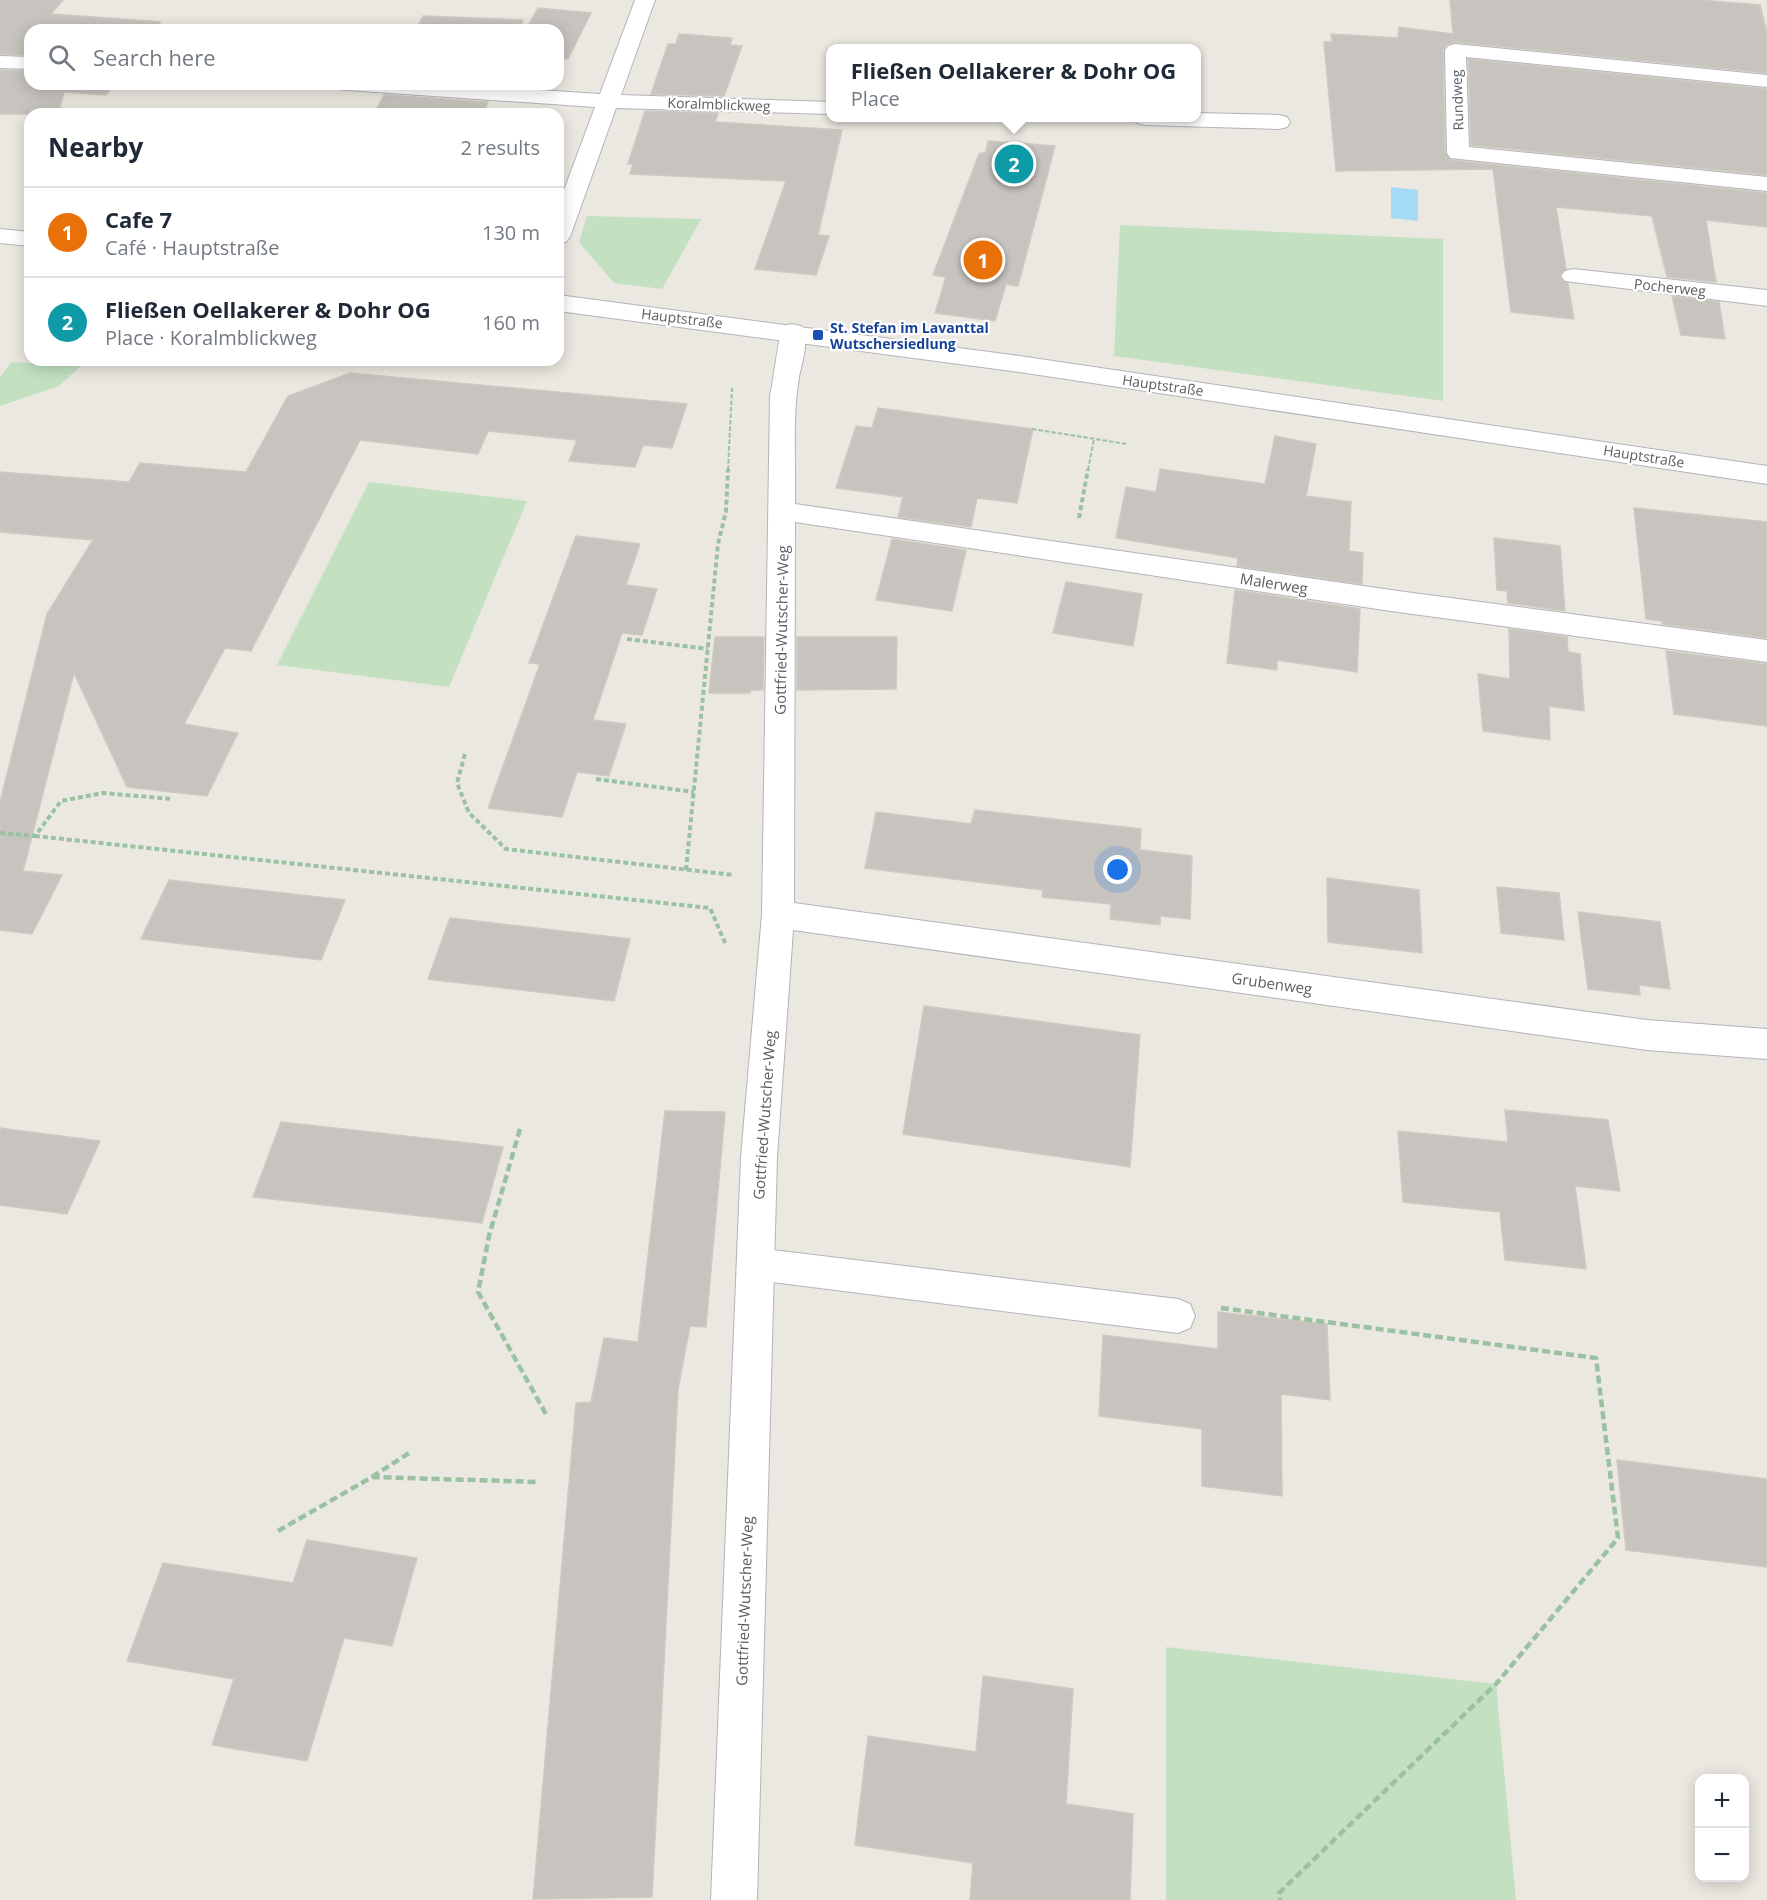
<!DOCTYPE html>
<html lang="en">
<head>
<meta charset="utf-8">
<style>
	:root { --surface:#fff; --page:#f2f2f3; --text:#1f2937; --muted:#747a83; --line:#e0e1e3; --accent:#2563eb }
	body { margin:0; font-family:"Open Sans",sans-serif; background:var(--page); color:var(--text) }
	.controls { position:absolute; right:18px; bottom:18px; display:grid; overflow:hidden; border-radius:12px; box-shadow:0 3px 15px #0003 }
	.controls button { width:54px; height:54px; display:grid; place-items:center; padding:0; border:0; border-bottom:2px solid var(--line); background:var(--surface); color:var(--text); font:30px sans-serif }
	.you { position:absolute; left:1118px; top:870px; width:21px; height:21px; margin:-15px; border:4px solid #fff; border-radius:50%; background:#1a73e8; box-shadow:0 0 0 9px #1a73e833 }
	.badge { display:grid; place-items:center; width:39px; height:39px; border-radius:50%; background:var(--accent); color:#fff; font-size:20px; font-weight:700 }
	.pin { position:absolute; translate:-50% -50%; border:3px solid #fff; box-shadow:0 2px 6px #0006 }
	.popup { position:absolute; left:826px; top:44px; width:375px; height:78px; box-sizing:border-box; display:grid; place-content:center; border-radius:12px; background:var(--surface); filter:drop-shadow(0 2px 4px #0005); font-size:20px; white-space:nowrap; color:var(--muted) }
	.popup b { font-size:22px; color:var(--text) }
	.popup::after { content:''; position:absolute; left:50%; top:100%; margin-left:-12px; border:12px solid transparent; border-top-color:var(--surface) }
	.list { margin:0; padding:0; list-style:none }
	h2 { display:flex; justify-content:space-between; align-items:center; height:78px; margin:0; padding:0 24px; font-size:26px }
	h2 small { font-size:20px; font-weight:400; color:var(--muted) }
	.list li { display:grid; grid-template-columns:39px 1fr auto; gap:18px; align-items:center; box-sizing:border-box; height:90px; padding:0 24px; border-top:2px solid var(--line) }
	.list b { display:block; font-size:22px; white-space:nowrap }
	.list p { margin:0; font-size:20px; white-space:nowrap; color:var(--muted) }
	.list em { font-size:20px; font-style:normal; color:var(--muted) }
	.icon { flex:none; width:33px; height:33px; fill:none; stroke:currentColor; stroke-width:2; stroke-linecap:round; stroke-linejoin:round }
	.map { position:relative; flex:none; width:1767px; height:1900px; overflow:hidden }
	.search { position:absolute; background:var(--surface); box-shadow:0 3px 15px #0003; left:24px; top:24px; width:540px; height:66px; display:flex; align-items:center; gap:15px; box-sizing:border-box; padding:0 21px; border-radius:18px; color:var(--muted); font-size:22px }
	.panel { position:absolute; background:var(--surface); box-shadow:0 3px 15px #0003; left:24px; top:108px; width:540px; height:258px; border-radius:18px }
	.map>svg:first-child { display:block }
	.green { fill:#c3e1c0 }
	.water { fill:#a6dbf7 }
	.building { fill:#c7c3be; stroke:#cfc9c1; stroke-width:1.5 }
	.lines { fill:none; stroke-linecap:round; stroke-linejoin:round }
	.lane-casing { stroke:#b2b4b8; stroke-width:2 }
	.street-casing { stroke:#b2b4b8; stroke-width:2 }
	.secondary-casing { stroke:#b1b5b8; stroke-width:2 }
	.path-far2 { stroke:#9ac2a2; stroke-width:2; stroke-dasharray:4.5 2; stroke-linecap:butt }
	.path-far1 { stroke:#9ac2a2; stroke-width:4; stroke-dasharray:5 3; stroke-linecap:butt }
	.path { stroke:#9ac2a2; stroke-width:4.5; stroke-dasharray:8 4; stroke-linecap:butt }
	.lane { fill:#fff; fill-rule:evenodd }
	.street { fill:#fff; fill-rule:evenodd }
	.secondary { fill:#fff; fill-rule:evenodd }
	.transit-dot { fill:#1a4fb4; stroke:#fff; stroke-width:2 }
	.labels { text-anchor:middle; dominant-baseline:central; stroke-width:4.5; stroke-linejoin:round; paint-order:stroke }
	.far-street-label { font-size:14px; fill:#5a5e61; stroke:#fff }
	.far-transit-label { font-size:14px; font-weight:bold; fill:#164399; stroke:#fff; text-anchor:start }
	.street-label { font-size:15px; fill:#5a5e61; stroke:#fff }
</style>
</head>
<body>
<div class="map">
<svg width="1767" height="1900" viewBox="0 0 1767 1900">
	<rect width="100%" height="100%" fill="#ebe8e1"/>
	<!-- green -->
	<g class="green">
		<polygon points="587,216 701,219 662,289 614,283 579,242"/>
		<polygon points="1120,225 1443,239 1443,401 1114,356"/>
		<polygon points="67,360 87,360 59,386 0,406 0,377 11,362 64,365"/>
		<polygon points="369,482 527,501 449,687 277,665"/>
		<polygon points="1166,1647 1496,1684 1516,1900 1166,1900"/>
	</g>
	<!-- water -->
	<polygon class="water" points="1391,187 1418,190 1418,221 1391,218"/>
	<!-- building -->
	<g class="building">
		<polygon points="0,0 63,0 51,14 161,22 155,30 30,30 30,55 0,54"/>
		<polygon points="1450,0 1700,0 1760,5 1767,33 1767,73 1455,42 1447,44 1443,50 1445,153 1450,160 1767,193 1767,227 1706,220 1716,282 1667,277 1652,216 1556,207 1566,269 1559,276 1568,284 1574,319 1511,312 1493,169 1336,171 1324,42 1332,42 1331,34 1398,38 1399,27 1453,34"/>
		<polygon points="538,8 591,13 568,59 558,58 558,30 526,30"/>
		<polygon points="423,16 523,20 519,30 416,30"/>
		<polygon points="679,34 732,38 730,45 742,46 724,96 651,94 668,44 676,44"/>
		<polygon points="1468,59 1767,89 1767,175 1471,145"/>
		<polygon points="0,70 30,71 30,84 115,84 106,95 64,92 58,114 0,114"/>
		<polygon points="384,95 488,102 483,114 374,114"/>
		<polygon points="645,111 718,113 715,122 842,130 818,235 829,236 816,275 755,269 786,181 630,174 633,164 628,164"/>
		<polygon points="988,141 1055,146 1018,286 1006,284 995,321 935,313 946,277 933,275 979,154 986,152"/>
		<polygon points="1672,296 1719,302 1725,339 1681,335"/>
		<polygon points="350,373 687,404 672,448 643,445 635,467 569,461 577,440 488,431 478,454 360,440 251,651 225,648 184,724 238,733 207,796 127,787 74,673 23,871 62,875 32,934 0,930 0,802 47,614 93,540 0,532 0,472 129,482 140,463 246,472 288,396"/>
		<polygon points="878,408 1033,429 1017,503 977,498 971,527 898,517 903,497 836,488 856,426 872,428"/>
		<polygon points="1275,436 1316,444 1306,496 1351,502 1349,551 1363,553 1362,584 1237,566 1238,558 1116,538 1126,487 1156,492 1160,469 1265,484"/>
		<polygon points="1634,508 1767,522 1767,638 1663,624 1662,621 1646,619"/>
		<polygon points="576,536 640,544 626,585 657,589 642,635 622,633 593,720 626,724 609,776 577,772 562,817 488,808 540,664 529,663"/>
		<polygon points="1494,538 1560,546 1565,611 1508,603 1507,591 1497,590"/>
		<polygon points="892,539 966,550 952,611 876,600"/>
		<polygon points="1066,582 1142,594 1133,646 1053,633"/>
		<polygon points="1235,590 1360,609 1357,672 1277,660 1277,670 1227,663"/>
		<polygon points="1509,629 1567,637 1568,652 1580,654 1584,711 1549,706 1550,740 1483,731 1478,674 1510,679"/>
		<polygon points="715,637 764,637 763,690 751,690 750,693 709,693"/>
		<polygon points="797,637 897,637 896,689 797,690"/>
		<polygon points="1666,651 1767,664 1767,726 1674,714"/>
		<polygon points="975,810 1141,829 1140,850 1192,856 1190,919 1160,916 1160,925 1110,919 1111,904 1042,897 1043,890 865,868 876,812 971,824"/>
		<polygon points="1327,878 1419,890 1422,953 1328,942"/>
		<polygon points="169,880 345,900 321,960 141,939"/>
		<polygon points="1497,887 1559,893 1564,940 1501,933"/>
		<polygon points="1578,912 1660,922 1670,989 1639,985 1640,995 1588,989"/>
		<polygon points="450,918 630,939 614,1001 428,979"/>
		<polygon points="924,1006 1140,1035 1130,1167 903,1134"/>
		<polygon points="1505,1110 1608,1120 1620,1191 1575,1186 1586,1269 1505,1260 1500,1212 1403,1202 1398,1131 1508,1142"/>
		<polygon points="665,1111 725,1112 706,1327 690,1326 678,1389 652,1897 533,1899 576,1403 591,1402 604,1338 638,1342"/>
		<polygon points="281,1122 503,1147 482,1223 253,1197"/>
		<polygon points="0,1128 100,1141 67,1214 0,1205"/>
		<polygon points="1218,1312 1327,1324 1330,1400 1281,1394 1282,1496 1202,1486 1202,1429 1099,1416 1103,1335 1218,1349"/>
		<polygon points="1617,1460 1767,1479 1767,1567 1626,1550"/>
		<polygon points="307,1540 417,1558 392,1646 344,1638 307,1761 212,1745 234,1679 127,1661 163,1563 293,1583"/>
		<polygon points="983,1676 1073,1689 1066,1804 1133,1814 1130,1900 970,1900 973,1863 855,1845 868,1736 976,1752"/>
	</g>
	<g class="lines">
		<defs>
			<polygon id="lane" points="756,1248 1178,1299 1190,1304 1195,1316 1190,1328 1178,1333 756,1280 744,1275 739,1264 744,1253"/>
			<g id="street">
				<polygon points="635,0 655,0 621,95 831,102 831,114 616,108 570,237 566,242 558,244 558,206 595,107 347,90 339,89 336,84 445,84 600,94"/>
				<polygon points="1455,44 1767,75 1767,87 1466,57 1469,147 1767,177 1767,191 1450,158 1447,153 1445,50 1448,46"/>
				<polygon points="0,56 30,57 30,69 0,68"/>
				<polygon points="1197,113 1279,115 1287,117 1290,122 1287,127 1279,129 1145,125 1137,123 1134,118 1197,118"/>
				<polygon points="1573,269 1767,290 1767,306 1565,281 1561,276 1565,271"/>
				<path d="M792,324L801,326C810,340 802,362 799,377C792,418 796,462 795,504L1398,591L1767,640V662L1398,612L795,522L794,903L1647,1020L1767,1029V1059L1647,1050L793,930L777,1157L757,1900H711L741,1157L762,914L770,396C773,384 779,333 783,326Z"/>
			</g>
			<g id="secondary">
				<polygon points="0,229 30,232 30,246 0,243"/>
				<polygon points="558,295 1012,355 1767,466 1767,484 1012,371 558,311"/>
			</g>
		</defs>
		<!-- lane casing -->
		<use href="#lane" class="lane-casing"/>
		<!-- street casing -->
		<use href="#street" class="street-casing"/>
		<!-- secondary casing -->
		<use href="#secondary" class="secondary-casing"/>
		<!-- path-far2 -->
		<g class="path-far2">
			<polyline points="1032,429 1127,444"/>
			<polyline points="728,470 732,388"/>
			<polyline points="1088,470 1094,439"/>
		</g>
		<!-- path-far1 -->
		<g class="path-far1">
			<polyline points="1079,518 1088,469"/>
			<polyline points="627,639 708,649"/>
			<polyline points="465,754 457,783 469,813 506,849 733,875"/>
			<polyline points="596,779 694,792"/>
			<polyline points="0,833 35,836 61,801 103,793 172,799"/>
			<polyline points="35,836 710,908 726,945"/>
			<polyline points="686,870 718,544 726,511 728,469"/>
		</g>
		<!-- path -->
		<g class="path">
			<polyline points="520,1129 489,1236 478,1292 547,1416"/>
			<polyline points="1221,1308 1596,1358 1618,1538 1496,1684 1279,1893 1280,1900"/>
			<polyline points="372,1477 409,1453"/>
			<polyline points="278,1531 372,1477 539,1482"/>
		</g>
		<!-- lane -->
		<use href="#lane" class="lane"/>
		<!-- street -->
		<use href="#street" class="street"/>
		<!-- secondary -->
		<use href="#secondary" class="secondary"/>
	</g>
	<!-- markers -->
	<rect class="transit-dot" x="812" y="329" width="12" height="12" rx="3"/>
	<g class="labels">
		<!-- far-street labels -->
		<g class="far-street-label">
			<text transform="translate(1457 100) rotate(-92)">Rundweg</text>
			<text transform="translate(719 104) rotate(2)">Koralmblickweg</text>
			<text transform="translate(1670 287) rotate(6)">Pocherweg</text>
			<text transform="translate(682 318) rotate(7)">Hauptstraße</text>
			<text transform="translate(1163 385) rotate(8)">Hauptstraße</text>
			<text transform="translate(1644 456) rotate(9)">Hauptstraße</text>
		</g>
		<!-- far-transit labels -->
		<g class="far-transit-label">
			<text x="830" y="327">St. Stefan im Lavanttal<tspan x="830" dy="16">Wutschersiedlung</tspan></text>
		</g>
		<!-- street labels -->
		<g class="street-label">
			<text transform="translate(1274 583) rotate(9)">Malerweg</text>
			<text transform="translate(781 630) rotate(-89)">Gottfried-Wutscher-Weg</text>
			<text transform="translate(1272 983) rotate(8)">Grubenweg</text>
			<text transform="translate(764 1115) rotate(-86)">Gottfried-Wutscher-Weg</text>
			<text transform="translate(744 1601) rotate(-88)">Gottfried-Wutscher-Weg</text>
		</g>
	</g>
</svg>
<div class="controls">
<button>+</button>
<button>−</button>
</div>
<div class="you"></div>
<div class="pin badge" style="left:983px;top:260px;background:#e8710a">1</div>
<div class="pin badge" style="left:1014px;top:164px;background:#0f9aa8">2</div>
<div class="popup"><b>Fließen Oellakerer &amp; Dohr OG</b>Place</div>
<div class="search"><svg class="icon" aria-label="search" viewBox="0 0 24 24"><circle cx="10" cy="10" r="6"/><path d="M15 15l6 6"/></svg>Search here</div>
<section class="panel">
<h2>Nearby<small>2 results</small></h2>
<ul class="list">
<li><span class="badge" style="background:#e8710a">1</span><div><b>Cafe 7</b><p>Café · Hauptstraße</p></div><em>130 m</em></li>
<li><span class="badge" style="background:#0f9aa8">2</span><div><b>Fließen Oellakerer &amp; Dohr OG</b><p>Place · Koralmblickweg</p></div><em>160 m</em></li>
</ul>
</section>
</div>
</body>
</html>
